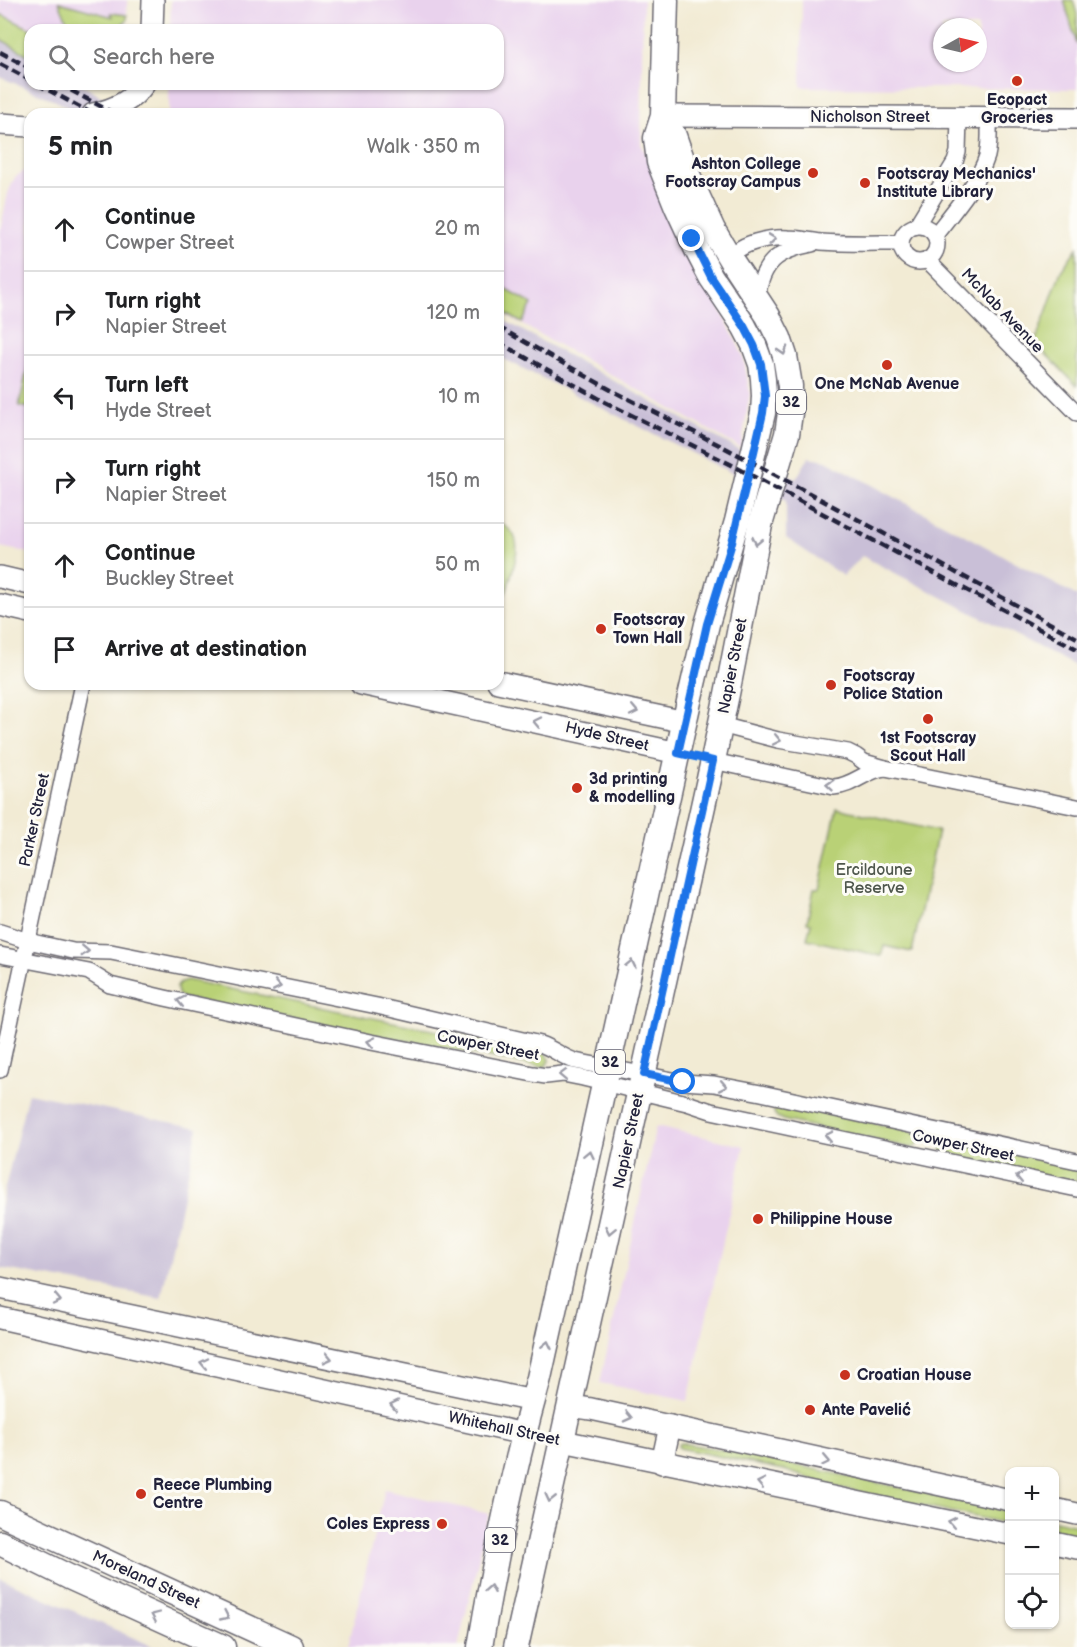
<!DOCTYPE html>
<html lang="en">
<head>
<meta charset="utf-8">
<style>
	:root { --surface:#fff; --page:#f2f2f2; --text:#202124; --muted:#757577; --line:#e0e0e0 }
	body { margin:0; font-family:"Balsamiq Sans",sans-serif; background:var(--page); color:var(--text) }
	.controls { position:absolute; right:18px; bottom:18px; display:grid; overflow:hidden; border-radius:12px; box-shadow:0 2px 4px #0004 }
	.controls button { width:54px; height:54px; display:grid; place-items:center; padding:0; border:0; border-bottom:2px solid var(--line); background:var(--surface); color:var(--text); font:30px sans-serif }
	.compass { position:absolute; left:933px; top:18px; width:54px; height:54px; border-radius:50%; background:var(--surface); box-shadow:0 2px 4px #0004; rotate:82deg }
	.stop { position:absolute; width:18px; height:18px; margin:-14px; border:4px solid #1a73e8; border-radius:50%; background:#fff }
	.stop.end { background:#1a73e8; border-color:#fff; box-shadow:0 2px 6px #0008 }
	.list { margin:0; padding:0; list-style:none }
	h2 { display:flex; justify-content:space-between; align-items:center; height:78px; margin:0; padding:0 24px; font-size:26px }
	h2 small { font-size:20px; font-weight:400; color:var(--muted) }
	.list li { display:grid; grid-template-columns:39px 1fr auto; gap:18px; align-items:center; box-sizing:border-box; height:84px; padding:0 24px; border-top:2px solid var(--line) }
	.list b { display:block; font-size:22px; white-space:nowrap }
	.list p { margin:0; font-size:20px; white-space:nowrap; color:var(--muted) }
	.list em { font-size:20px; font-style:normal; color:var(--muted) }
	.icon { flex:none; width:33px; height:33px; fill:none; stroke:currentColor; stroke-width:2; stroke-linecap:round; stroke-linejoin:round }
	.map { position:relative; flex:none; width:1077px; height:1647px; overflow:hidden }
	.search { position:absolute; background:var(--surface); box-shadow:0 2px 4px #0004; left:24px; top:24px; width:480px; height:66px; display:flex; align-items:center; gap:15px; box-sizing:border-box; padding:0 21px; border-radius:18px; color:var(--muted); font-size:22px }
	.panel { position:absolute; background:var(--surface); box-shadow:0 2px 4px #0004; left:24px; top:108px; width:480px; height:582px; border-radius:18px }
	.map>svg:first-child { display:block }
	.built { fill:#e9d2ed; fill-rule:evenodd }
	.industrial { fill:#c9bfd7 }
	.green { fill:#b9d176; stroke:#6e7a58; stroke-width:1.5 }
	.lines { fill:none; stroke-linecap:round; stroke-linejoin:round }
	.street-casing { stroke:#6b6871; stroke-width:18 }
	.secondary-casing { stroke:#6b6871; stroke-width:24 }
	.primary-casing { stroke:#6b6871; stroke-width:27 }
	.street { stroke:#fff; stroke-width:15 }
	.secondary { stroke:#fff; stroke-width:21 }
	.primary { stroke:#fff; stroke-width:24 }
	.rail { stroke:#22223b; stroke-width:4.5; stroke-dasharray:9 4.5; stroke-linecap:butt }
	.oneway { stroke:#9c9ca7 }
	.route { stroke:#1a73e8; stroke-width:8 }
	.poi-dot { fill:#c8321e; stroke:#fdfcf7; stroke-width:2 }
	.labels { text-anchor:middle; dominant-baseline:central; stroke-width:6; stroke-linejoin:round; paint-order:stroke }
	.shield { fill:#fdfcf7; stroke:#646373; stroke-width:1.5 }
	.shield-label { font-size:15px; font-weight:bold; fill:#22223b }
	.poi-label { font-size:16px; font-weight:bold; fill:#22223b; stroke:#fdfcf7; text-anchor:start }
	.street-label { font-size:16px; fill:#22223b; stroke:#fdfcf7 }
	.park-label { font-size:16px; fill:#4f574d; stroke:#fdfcf7 }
</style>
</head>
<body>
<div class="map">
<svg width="1077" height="1647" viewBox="0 0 1077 1647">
	<rect width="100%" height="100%" fill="#fdfcf7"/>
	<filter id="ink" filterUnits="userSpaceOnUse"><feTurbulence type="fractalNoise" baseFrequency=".0167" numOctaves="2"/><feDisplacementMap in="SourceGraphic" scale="12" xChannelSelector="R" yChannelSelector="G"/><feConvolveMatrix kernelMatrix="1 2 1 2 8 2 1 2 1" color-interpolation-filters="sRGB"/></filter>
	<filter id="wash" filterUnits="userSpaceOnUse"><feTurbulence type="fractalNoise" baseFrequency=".008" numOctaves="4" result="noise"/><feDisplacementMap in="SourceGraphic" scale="24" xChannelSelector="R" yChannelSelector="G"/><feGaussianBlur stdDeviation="1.35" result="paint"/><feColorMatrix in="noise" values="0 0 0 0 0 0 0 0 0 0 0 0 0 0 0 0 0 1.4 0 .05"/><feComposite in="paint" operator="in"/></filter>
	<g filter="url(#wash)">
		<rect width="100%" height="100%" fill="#f2ebd4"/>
		<!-- built -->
		<g class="built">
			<polygon points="0,0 127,0 127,30 30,30 30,56 0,39"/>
			<polygon points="171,0 643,0 641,144 743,356 750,393 741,448 498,311 498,114 169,114 169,84 498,84 498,30 170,30"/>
			<path d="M802,0H1064L1077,45V89L801,87ZM942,27H978V63H942Z"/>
			<polygon points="30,167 30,553 0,547 0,231 8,193 15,177"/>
			<polygon points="656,1126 744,1146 688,1401 600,1383"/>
			<polygon points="385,1489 489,1514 458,1647 348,1647"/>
		</g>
		<!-- industrial -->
		<g class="industrial">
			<polygon points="0,39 30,56 30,84 80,84 130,114 79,114 56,101 0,77"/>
			<polygon points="498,317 736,448 796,479 809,457 826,460 1077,596 1077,667 862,556 843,576 786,538 786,500 498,356"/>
			<polygon points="28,1093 198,1128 161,1298 0,1268 0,1208"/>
			<polygon points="0,1578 154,1647 0,1647"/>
		</g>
		<!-- green -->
		<g class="green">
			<polygon points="1064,0 1073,0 1077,14 1077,45"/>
			<polygon points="59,2 113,17 111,13 127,15 127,20 115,30 71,30"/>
			<polygon points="0,14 33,30 30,30 30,56 0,39"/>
			<polygon points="1077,248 1077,386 1035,343 1061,271"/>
			<polygon points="498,285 532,304 522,323 498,309"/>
			<polygon points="30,357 30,408 19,406"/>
			<path d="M498,521C502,524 506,527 510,530C525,545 511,572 507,590L505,594L498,599Z"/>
			<polygon points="837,808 938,831 912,952 884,946 881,956 807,939 811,923 807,922 814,889 819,889"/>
			<polygon points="187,980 545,1053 550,1059 546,1066 542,1067 183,998 178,994 177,987 181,982"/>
			<polygon points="778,1105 788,1105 912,1131 917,1134 919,1142 916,1146 911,1148 783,1120 777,1117 774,1113 775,1108"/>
			<polygon points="951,1139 1077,1167 1077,1183 946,1155 941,1151 941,1143 945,1140"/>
			<polygon points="680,1443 736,1452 1009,1511 1009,1524 835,1487 784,1470 679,1448 678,1445"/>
			<polygon points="1055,1520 1077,1525 1077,1539 1055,1534"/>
		</g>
	</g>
	<g filter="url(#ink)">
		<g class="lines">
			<defs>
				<g id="street">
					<polyline points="916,226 955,162 958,152 959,118"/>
					<circle cx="919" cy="244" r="18"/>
					<path d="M935,235C952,213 979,182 987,156C990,144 989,130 989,118"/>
					<path d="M731,260C736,242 772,237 788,238C800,238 810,241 821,242C848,244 875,243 901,243"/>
					<polyline points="927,260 1077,413"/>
					<path d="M757,299C762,262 777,251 812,244"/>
					<polyline points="721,725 778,740 848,752 856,756 864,762 885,768 1077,807"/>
					<path d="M713,761L834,787C853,786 866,770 885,768"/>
					<path d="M0,932L28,941L73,951L111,952L377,1006L540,1044C554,1049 562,1057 575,1061L683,1082L714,1084L761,1093L1077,1161"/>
					<polyline points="0,955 89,972 110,985 165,998 371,1042 533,1074 546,1076 563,1074 583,1078 687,1103 711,1111 1077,1189"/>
					<polyline points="0,1070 83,684"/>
				</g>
				<g id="secondary">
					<polyline points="152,30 153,0"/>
					<path d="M93,114C113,110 132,101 144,84"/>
					<polyline points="663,116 1077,118"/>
					<polyline points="0,124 30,126"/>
					<polyline points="0,577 30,584"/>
					<polyline points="0,605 30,612"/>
					<polyline points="498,682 685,722"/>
					<polyline points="361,684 678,753"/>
					<polyline points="0,1288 533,1401"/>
					<polyline points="0,1318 524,1434"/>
					<polyline points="570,1406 591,1409 1010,1500"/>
					<polyline points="563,1441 1010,1534"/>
					<polyline points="662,1463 670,1426"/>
					<polyline points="1054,1509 1077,1514"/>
					<polyline points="1054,1543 1077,1548"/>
				</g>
				<g id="primary">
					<polyline points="0,1513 291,1647"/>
					<polyline points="0,1543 69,1577 223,1647"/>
					<path d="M480,1647C495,1556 514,1467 539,1378L690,697L707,624L737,521L763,413L764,396L763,379L761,364L754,345L744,326L711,277L698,252L677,207L659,162L656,138L663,116L666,0"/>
					<polyline points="516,1647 709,779 727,694 760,525 787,434 790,413 790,386 785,356 779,338 768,316 731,260 713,230 687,173 674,136 663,116"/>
				</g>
			</defs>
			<!-- street casing -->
			<use href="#street" class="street-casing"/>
			<!-- secondary casing -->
			<use href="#secondary" class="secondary-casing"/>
			<!-- primary casing -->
			<use href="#primary" class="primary-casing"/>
			<!-- street -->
			<use href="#street" class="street"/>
			<!-- secondary -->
			<use href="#secondary" class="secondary"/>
			<!-- primary -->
			<use href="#primary" class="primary"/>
			<!-- rail -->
			<g class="rail">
				<polyline points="0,52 30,68"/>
				<polyline points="0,64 30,80"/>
				<polyline points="37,84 93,114"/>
				<polyline points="59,84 115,114"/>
				<polyline points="498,327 611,390 733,452 1077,638"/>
				<polyline points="498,342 605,402 728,463 1077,649"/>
			</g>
		</g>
		<!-- one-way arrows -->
		<defs><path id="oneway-chevron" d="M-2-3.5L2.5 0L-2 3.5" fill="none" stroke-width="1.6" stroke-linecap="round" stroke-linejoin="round" transform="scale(1.5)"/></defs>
		<g class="oneway">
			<use href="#oneway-chevron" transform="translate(772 239) rotate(-7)"/>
			<use href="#oneway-chevron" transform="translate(783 351) rotate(73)"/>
			<use href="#oneway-chevron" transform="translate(757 541) rotate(101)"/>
			<use href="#oneway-chevron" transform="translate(634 711) rotate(12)"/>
			<use href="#oneway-chevron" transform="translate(537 722) rotate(-168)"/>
			<use href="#oneway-chevron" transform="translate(777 740) rotate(12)"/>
			<use href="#oneway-chevron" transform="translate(830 785) rotate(-175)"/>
			<use href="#oneway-chevron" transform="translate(85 951) rotate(3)"/>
			<use href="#oneway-chevron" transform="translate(631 964) rotate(-78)"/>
			<use href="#oneway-chevron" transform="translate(277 986) rotate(11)"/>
			<use href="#oneway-chevron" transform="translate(181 1001) rotate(-168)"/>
			<use href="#oneway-chevron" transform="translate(371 1042) rotate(-168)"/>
			<use href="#oneway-chevron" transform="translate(563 1075) rotate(-178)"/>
			<use href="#oneway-chevron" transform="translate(723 1086) rotate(11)"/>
			<use href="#oneway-chevron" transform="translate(829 1136) rotate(-168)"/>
			<use href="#oneway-chevron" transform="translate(589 1154) rotate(-78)"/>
			<use href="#oneway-chevron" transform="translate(1020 1177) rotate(-168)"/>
			<use href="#oneway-chevron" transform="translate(610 1230) rotate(102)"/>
			<use href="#oneway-chevron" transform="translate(57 1300) rotate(12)"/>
			<use href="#oneway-chevron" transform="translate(547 1345) rotate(-78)"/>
			<use href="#oneway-chevron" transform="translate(328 1358) rotate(13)"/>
			<use href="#oneway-chevron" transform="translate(204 1363) rotate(-168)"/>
			<use href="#oneway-chevron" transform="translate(394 1405) rotate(-168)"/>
			<use href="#oneway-chevron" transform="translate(628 1417) rotate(13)"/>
			<use href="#oneway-chevron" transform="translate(826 1461) rotate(12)"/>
			<use href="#oneway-chevron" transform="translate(761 1483) rotate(-168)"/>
			<use href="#oneway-chevron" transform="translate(550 1498) rotate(103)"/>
			<use href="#oneway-chevron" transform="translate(952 1522) rotate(-168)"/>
			<use href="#oneway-chevron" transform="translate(490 1589) rotate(-80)"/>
			<use href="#oneway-chevron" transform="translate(155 1616) rotate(-156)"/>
			<use href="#oneway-chevron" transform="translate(225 1616) rotate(25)"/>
		</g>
	</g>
	<g class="lines" filter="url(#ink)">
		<!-- route -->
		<polyline class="route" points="683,1082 644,1074 713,761 678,753 707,624 731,546 754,452 763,413 765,396 761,364 754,345 744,326 711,277 692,239"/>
	</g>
	<!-- markers -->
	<g class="poi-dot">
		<circle cx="1017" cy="81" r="6"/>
		<circle cx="813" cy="173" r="6"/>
		<circle cx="865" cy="183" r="6"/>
		<circle cx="887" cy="365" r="6"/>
		<circle cx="601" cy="629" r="6"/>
		<circle cx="831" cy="685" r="6"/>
		<circle cx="928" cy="719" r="6"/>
		<circle cx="577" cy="788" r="6"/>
		<circle cx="758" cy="1219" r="6"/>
		<circle cx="845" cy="1375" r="6"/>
		<circle cx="810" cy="1410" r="6"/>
		<circle cx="141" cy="1494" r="6"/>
		<circle cx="442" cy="1524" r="6"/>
	</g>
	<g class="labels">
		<!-- shield labels -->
		<g class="shield">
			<rect x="776" y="390" width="30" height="24" rx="4.5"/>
			<rect x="595" y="1050" width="30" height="24" rx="4.5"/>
			<rect x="485" y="1528" width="30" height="24" rx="4.5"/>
		</g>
		<g class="shield-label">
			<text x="791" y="402">32</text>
			<text x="610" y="1062">32</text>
			<text x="500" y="1540">32</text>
		</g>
		<!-- poi labels -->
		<g class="poi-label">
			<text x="1017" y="100" text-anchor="middle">Ecopact<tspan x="1017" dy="18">Groceries</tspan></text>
			<text x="801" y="164" text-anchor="end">Ashton College<tspan x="801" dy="18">Footscray Campus</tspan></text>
			<text x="877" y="174">Footscray Mechanics'<tspan x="877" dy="18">Institute Library</tspan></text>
			<text x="887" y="384" text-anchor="middle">One McNab Avenue</text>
			<text x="613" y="620">Footscray<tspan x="613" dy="18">Town Hall</tspan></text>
			<text x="843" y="676">Footscray<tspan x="843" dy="18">Police Station</tspan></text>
			<text x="928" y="738" text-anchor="middle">1st Footscray<tspan x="928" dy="18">Scout Hall</tspan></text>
			<text x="589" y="779">3d printing<tspan x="589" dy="18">&amp; modelling</tspan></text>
			<text x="770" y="1219">Philippine House</text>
			<text x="857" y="1375">Croatian House</text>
			<text x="822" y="1410">Ante Pavelić</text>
			<text x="153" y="1485">Reece Plumbing<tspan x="153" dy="18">Centre</tspan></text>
			<text x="430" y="1524" text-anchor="end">Coles Express</text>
		</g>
		<!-- street labels -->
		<g class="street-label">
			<text x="870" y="117">Nicholson Street</text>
			<text transform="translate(1002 311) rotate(46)">McNab Avenue</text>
			<text transform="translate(733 666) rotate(-79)">Napier Street</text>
			<text transform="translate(607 737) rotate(13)">Hyde Street</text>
			<text transform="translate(35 820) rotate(-78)">Parker Street</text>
			<text transform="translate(488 1046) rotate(11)">Cowper Street</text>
			<text transform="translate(629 1141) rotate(-78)">Napier Street</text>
			<text transform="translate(963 1146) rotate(12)">Cowper Street</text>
			<text transform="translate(504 1429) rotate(12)">Whitehall Street</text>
			<text transform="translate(146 1580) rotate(25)">Moreland Street</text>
		</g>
		<!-- park labels -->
		<g class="park-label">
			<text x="874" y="870">Ercildoune<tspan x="874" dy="18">Reserve</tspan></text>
		</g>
	</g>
</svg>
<div class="controls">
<button>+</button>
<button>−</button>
<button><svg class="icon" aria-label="locate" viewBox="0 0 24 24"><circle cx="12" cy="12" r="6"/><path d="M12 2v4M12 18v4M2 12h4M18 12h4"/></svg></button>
</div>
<svg class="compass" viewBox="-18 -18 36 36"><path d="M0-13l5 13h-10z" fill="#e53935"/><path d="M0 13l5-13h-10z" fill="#757577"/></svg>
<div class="stop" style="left:683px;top:1082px"></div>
<div class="stop end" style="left:692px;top:239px"></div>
<div class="search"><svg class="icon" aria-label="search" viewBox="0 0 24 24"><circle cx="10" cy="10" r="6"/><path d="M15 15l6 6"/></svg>Search here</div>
<section class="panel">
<h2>5 min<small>Walk · 350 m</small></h2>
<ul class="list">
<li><svg class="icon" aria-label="ahead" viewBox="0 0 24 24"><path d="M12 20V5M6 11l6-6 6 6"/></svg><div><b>Continue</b><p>Cowper Street</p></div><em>20 m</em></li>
<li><svg class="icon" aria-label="right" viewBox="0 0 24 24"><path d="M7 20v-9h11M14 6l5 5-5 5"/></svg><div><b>Turn right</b><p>Napier Street</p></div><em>120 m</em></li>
<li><svg class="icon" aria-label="left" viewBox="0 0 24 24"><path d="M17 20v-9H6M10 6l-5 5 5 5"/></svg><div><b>Turn left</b><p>Hyde Street</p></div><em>10 m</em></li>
<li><svg class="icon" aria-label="right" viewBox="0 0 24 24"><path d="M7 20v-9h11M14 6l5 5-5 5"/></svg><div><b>Turn right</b><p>Napier Street</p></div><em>150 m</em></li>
<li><svg class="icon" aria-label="ahead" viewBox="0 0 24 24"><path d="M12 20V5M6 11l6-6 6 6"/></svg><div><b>Continue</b><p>Buckley Street</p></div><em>50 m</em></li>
<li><svg class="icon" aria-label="arrive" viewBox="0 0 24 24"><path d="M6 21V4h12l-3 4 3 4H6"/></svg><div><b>Arrive at destination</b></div></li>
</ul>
</section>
</div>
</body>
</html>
